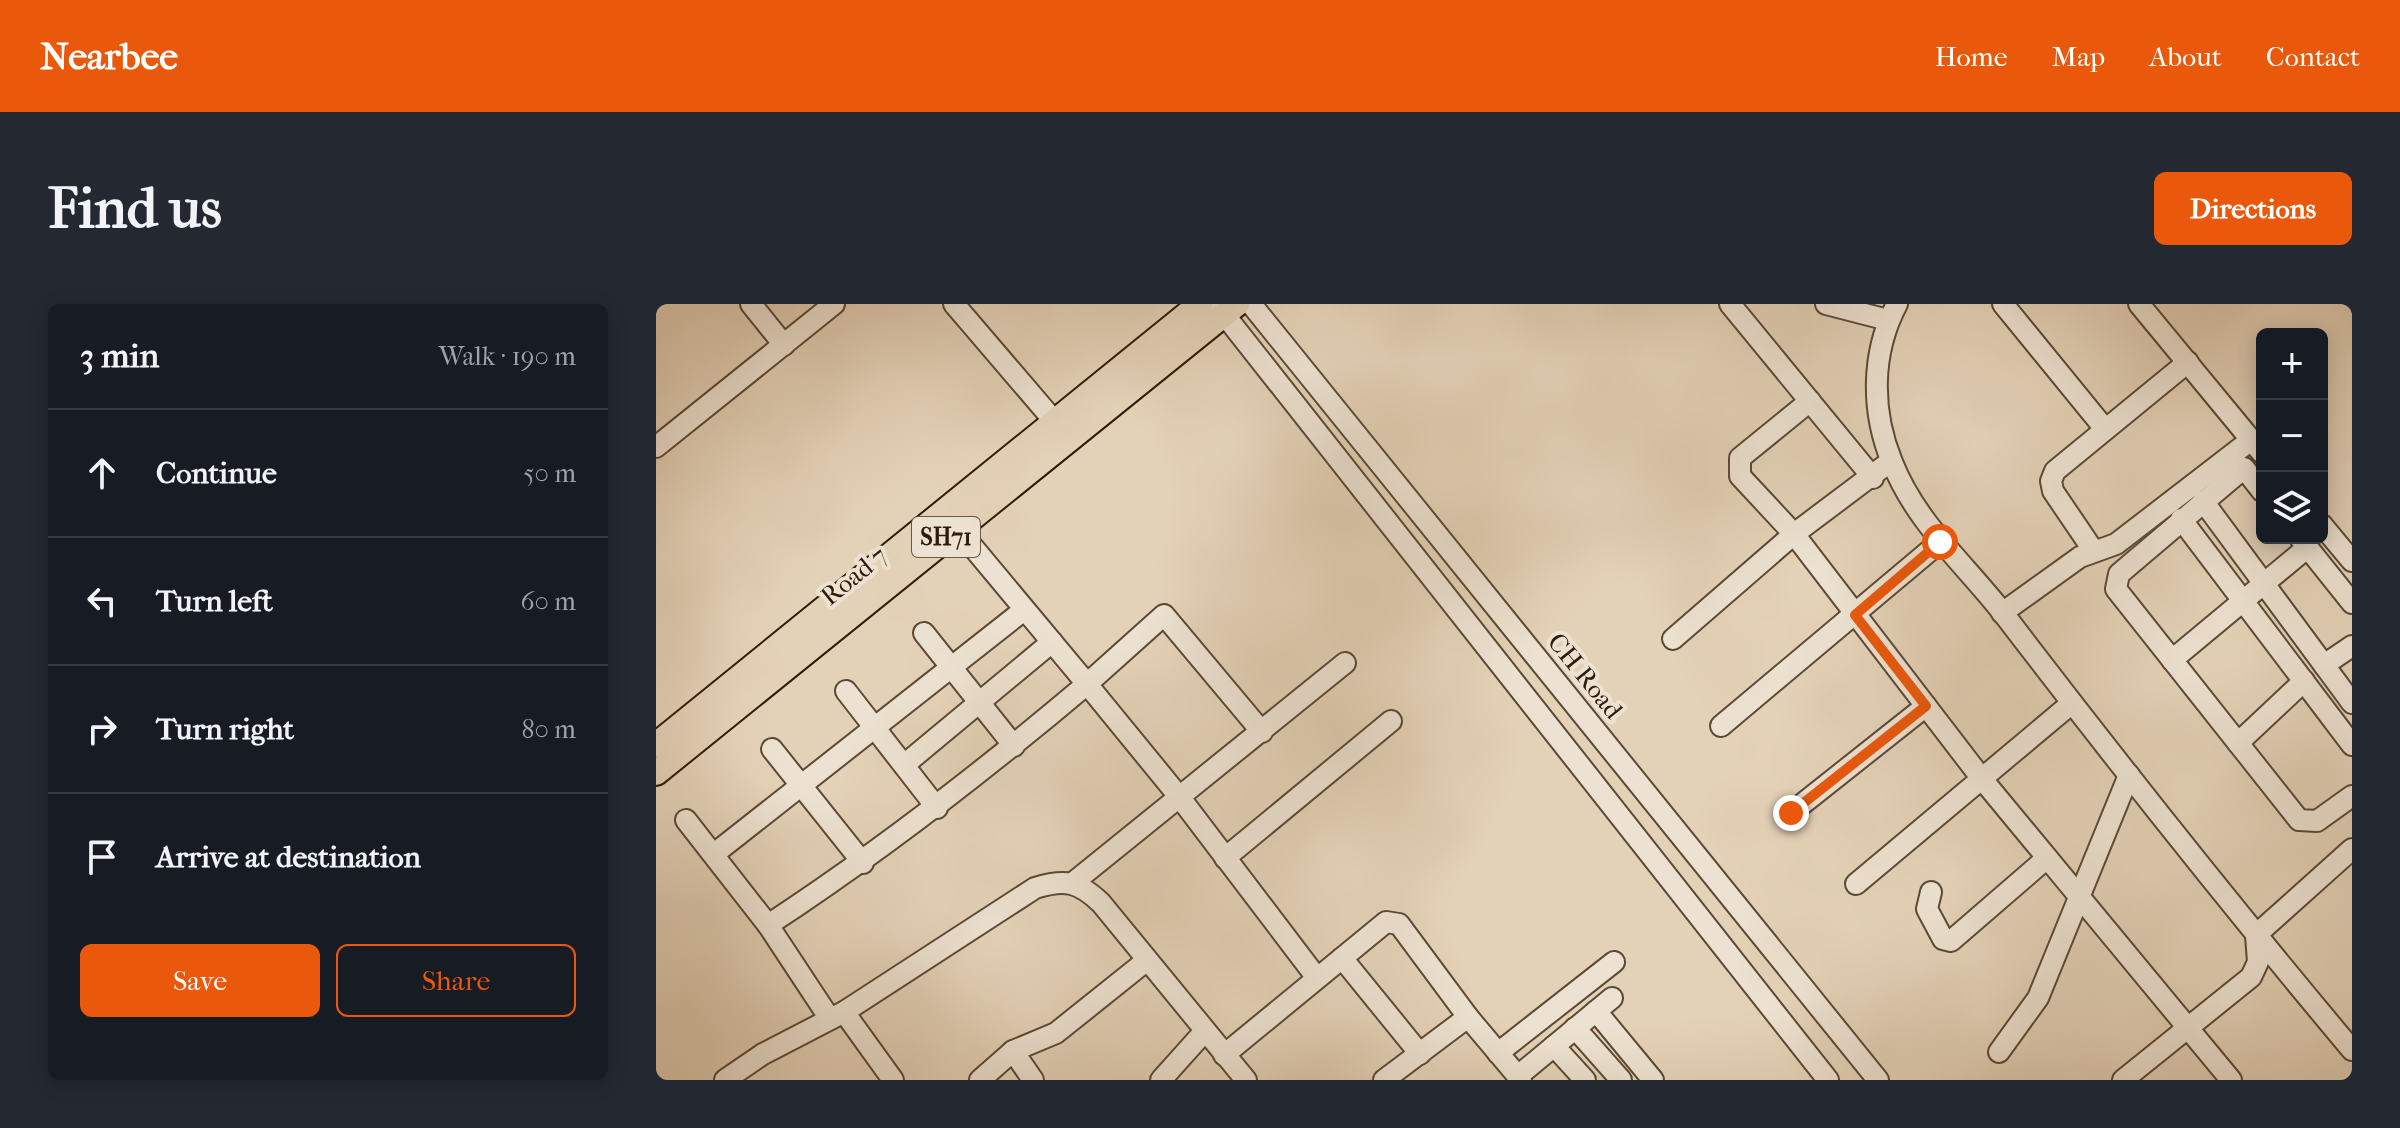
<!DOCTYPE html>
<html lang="en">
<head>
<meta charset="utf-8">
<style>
	:root { --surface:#171b24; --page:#242831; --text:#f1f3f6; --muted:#9ea1a6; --line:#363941; --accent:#ea580c }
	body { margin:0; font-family:"IM FELL French Canon",serif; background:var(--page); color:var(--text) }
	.controls { position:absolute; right:24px; top:24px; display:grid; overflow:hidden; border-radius:12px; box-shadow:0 4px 20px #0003 }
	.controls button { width:72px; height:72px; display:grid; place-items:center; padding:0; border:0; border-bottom:2px solid var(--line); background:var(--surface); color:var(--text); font:40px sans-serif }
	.stop { position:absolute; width:24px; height:24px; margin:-18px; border:6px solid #ea580c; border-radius:50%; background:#fff }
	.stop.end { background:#ea580c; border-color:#fff; box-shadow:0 2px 8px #0008 }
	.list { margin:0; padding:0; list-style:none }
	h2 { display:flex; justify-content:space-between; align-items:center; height:104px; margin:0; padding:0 32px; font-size:34px }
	h2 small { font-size:26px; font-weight:400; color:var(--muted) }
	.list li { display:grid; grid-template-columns:52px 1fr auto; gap:24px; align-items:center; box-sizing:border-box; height:128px; padding:0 32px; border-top:2px solid var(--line) }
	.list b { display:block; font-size:30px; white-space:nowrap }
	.list em { font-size:26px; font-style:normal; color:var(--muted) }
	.actions { display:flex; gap:16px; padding:24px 32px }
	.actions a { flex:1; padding:18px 0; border:2px solid var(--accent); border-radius:12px; text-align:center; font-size:28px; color:var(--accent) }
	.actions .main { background:var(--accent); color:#fff }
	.icon { flex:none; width:44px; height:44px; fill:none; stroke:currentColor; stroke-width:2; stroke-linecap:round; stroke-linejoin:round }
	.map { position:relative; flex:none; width:1696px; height:776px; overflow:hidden; border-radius:12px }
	header { display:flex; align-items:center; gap:48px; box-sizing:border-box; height:112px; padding:0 40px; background:var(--accent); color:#fff }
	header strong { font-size:38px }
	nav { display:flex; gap:44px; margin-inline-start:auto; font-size:28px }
	.intro { display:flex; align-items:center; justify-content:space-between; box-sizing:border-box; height:192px; padding:0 48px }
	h1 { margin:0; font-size:56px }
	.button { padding:20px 36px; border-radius:12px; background:var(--accent); color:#fff; font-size:28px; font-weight:700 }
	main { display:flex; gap:48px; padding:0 48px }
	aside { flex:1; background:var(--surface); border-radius:12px; box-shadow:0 4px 20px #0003 }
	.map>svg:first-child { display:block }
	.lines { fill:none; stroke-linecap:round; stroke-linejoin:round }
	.minor-casing { stroke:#5c4935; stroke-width:24 }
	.major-casing { stroke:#2e1b09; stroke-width:28 }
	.minor { stroke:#ede2d1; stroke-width:20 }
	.major { stroke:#e4d2b8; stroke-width:24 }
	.route { stroke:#ea580c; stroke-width:10 }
	.labels { text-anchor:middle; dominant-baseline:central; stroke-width:8; stroke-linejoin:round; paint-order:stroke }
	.shield { fill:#ede2d1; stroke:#675745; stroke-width:2 }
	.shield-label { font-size:24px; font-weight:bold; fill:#2e1b09 }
	.street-label { font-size:26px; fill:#2e1b09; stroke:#ede2d1 }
</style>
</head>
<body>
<header>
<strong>Nearbee</strong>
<nav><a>Home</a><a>Map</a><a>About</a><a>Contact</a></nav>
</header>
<div class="intro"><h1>Find us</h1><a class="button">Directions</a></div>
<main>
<aside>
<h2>3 min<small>Walk · 190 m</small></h2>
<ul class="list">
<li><svg class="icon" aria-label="ahead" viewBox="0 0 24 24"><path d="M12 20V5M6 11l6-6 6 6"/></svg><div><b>Continue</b></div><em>50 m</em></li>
<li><svg class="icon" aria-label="left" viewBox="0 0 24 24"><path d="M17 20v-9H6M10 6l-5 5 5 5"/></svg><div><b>Turn left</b></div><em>60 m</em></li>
<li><svg class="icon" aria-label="right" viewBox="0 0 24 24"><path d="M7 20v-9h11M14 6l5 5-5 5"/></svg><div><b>Turn right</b></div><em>80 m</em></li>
<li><svg class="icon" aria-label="arrive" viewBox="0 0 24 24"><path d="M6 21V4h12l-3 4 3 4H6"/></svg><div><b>Arrive at destination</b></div></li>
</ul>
<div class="actions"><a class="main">Save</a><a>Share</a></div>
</aside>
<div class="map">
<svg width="1696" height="776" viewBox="0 0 1696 776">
	<rect width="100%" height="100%" fill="#e4d2b8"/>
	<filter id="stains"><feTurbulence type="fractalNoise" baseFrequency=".0025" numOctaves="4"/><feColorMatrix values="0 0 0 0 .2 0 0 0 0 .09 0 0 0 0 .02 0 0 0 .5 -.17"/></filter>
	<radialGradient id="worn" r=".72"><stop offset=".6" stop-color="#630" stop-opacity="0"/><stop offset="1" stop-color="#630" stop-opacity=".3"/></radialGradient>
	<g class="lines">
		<defs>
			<g id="minor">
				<polyline points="95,0 128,41"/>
				<polyline points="298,0 399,118"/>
				<polyline points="560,0 1172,776"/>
				<polyline points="595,0 1222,776"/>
				<polyline points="1074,0 1217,174"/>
				<polyline points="1170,0 1232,16"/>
				<path d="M1241,0C1215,49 1215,107 1236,158C1260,219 1308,259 1347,309C1460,457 1576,603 1696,746"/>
				<polyline points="1347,0 1449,125"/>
				<polyline points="1483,0 1606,149"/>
				<polyline points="1154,97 1084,154 1084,172 1138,230 1326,475 1575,776"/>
				<polyline points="0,143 178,0"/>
				<polyline points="1606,187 1588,164 1463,270 1460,285 1643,516 1661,517 1696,492"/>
				<polyline points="1547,197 1696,399"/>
				<polyline points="1525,215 1696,441"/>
				<polyline points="1666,221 1696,257"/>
				<polyline points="301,224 431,380 508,311 606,428"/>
				<polyline points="1644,234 1696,299"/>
				<polyline points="1437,246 1397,187 1395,177 1399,167 1532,58"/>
				<polyline points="1346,309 1424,253 1460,240 1595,136"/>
				<polyline points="268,329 358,442"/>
				<polyline points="1017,335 1138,230 1235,157"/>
				<polyline points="1516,356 1652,243"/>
				<polyline points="1668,361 1696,342"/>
				<polyline points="190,387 281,504"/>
				<polyline points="1065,422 1284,238"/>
				<polyline points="1582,439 1648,377"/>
				<polyline points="116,445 207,559"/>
				<polyline points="248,461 396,338"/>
				<polyline points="1135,509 1270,402"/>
				<polyline points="30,516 112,621 174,715"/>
				<polyline points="58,550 368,306"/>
				<polyline points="569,554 735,417"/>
				<polyline points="418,578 689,359"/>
				<polyline points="1200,580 1416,399"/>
				<polyline points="1275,588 1271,605 1287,635 1295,637 1391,554"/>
				<path d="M112,621C225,547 328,467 431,380L525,495L661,674"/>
				<polyline points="686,654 764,750"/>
				<polyline points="940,707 997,776"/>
				<polyline points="188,708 237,776"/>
				<polyline points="919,724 965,776"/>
				<polyline points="898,742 929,776"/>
				<polyline points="357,747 377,776"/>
				<polyline points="1343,748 1382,694 1473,471"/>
				<polyline points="842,749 958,658"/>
				<polyline points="568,751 730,618 743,620 812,713 865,776"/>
				<polyline points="862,772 956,694"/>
				<path d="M69,776L107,750L188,708L379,584C409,575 422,577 445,599L590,776"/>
				<polyline points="324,776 357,747 400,729 490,657"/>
				<polyline points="505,776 548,728"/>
				<polyline points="728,776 812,713"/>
				<polyline points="1467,776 1595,673 1602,658 1600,631 1696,545"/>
			</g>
			<g id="major">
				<polyline points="0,441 544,0"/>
				<polyline points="0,469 581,0"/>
			</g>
		</defs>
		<!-- minor casing -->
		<use href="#minor" class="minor-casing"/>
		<!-- major casing -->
		<use href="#major" class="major-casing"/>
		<!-- minor -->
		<use href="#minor" class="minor"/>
		<!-- major -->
		<use href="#major" class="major"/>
	</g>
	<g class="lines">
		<!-- route -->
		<polyline class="route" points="1135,509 1270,402 1199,311 1284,238"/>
	</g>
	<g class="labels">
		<!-- shield labels -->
		<rect class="shield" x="256" y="213" width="68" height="40" rx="6"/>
		<g class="shield-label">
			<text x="290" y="233">SH71</text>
		</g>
		<!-- street labels -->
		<g class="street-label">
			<text transform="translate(198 272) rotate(-39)">Road 7</text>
			<text transform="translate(929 372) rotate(51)">CH Road</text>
		</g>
	</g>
	<rect width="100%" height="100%" filter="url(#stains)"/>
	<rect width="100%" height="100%" fill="url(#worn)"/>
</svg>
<div class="controls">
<button>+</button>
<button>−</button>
<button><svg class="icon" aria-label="layers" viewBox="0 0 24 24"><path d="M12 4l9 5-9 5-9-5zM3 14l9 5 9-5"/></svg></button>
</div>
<div class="stop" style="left:1284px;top:238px"></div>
<div class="stop end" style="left:1135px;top:509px"></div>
</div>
</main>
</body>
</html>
